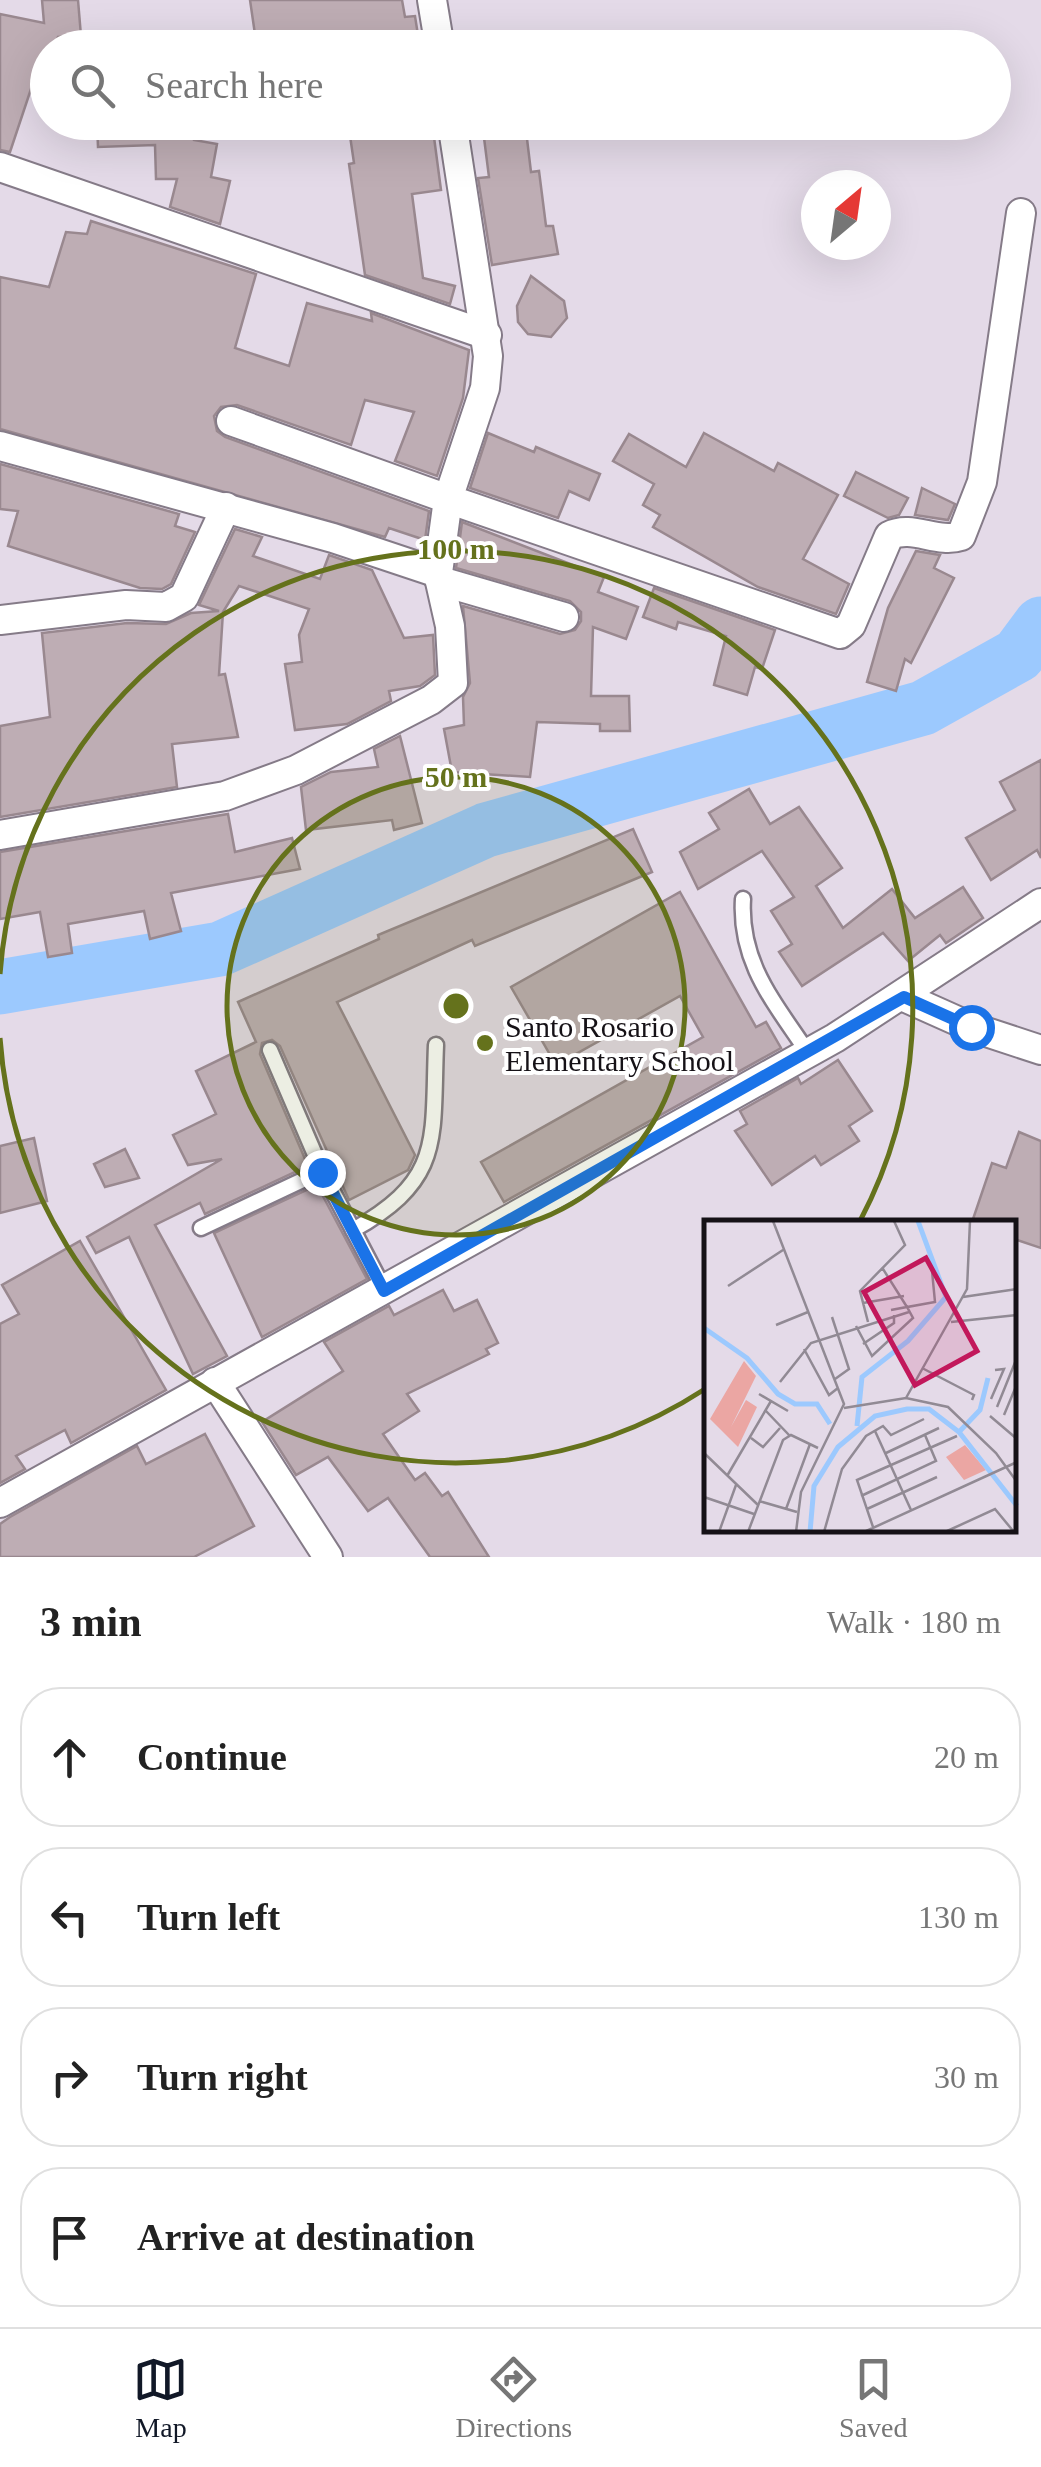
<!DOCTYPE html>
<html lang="en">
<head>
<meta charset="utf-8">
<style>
	:root { --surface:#fff; --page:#f2f2f2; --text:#222; --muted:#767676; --line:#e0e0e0; --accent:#111827 }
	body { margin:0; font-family:Georgia,serif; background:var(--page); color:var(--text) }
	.compass { position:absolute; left:801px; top:170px; width:90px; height:90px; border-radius:50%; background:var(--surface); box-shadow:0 10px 40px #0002; rotate:29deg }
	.stop { position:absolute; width:30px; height:30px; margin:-22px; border:8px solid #1a73e8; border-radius:50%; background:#fff }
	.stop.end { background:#1a73e8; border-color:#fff; box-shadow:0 2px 10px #0008 }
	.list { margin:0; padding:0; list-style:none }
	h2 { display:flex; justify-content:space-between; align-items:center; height:130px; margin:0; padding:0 40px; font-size:42px }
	h2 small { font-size:32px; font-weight:400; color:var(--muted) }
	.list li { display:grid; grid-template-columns:65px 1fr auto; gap:30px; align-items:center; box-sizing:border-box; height:140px; margin:0 20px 20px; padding:0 20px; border:2px solid var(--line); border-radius:40px }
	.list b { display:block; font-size:38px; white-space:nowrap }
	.list em { font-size:32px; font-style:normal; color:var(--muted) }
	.icon { flex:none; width:55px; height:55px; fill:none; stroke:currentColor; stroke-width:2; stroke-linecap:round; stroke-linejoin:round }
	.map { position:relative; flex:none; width:1041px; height:1557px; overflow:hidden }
	.search { position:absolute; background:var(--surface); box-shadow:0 10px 40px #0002; left:30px; right:30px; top:30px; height:110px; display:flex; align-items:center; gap:25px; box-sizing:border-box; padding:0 35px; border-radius:55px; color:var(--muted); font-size:38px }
	.sheet { height:770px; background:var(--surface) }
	nav { display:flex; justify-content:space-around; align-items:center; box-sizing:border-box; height:140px; border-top:2px solid var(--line); background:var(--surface); font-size:28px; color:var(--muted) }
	nav a { display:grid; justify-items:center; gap:5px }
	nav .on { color:var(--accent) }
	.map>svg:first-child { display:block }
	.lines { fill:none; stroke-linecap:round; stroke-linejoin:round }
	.river { stroke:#9cc9fe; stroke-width:55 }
	.building { fill:#beadb4; stroke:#99888f; stroke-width:2.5 }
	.lane-casing { stroke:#857b88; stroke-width:19 }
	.street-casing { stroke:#857b88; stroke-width:32 }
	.lane { stroke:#fff; stroke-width:14 }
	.street { stroke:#fff; stroke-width:28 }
	.route { stroke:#1a73e8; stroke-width:12 }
	.ring { fill:none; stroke:#65721c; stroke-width:5 }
	.poi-dot { fill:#65721c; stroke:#fff; stroke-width:4 }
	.labels { text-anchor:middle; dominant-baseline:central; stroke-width:8; stroke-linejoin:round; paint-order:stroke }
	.poi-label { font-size:30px; fill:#151116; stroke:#fff; text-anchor:start }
	.inset-river { fill:none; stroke:#9cc9fe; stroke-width:5 }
	.inset-road { fill:none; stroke:#918a94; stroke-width:2.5 }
	.view { fill:#c2185b; fill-opacity:0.15; stroke:#c2185b; stroke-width:5 }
	.inset-edge { fill:none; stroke:#151116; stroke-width:5 }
	.centre { fill:#65721c; stroke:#fff; stroke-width:5 }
	.ring-label { font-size:30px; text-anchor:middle; font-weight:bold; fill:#65721c; stroke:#fff; stroke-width:8; stroke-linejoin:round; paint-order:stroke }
</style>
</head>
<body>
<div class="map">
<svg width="1041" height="1557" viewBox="0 0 1041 1557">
	<rect width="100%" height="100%" fill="#e4dae8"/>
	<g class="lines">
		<!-- river -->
		<polyline class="river" points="0,987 220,949 486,830 923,708 1018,655 1041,624"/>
	</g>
	<!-- building -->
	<g class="building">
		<polygon points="42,0 78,0 81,36 58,37 54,48 48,48 40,89 32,86 10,152 0,150 0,14 44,23"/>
		<polygon points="250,0 402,0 405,17 415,16 420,48 257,48"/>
		<polygon points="97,122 194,122 194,140 217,144 211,177 230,181 220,224 170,207 177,179 156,179 155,145 98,147"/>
		<polygon points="348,122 432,122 441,190 412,194 423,278 455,286 450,304 365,275 349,164 354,163"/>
		<polygon points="482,122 525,122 531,172 539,171 546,226 553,226 558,254 492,265 478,178 489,177"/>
		<polygon points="91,221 256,274 235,348 289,366 307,303 372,321 371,313 469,350 463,398 437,476 395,461 414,412 365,400 351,445 237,405 221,407 214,416 217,431 225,437 429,511 425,540 389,528 385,537 0,429 0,277 49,287 66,232 87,234"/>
		<polygon points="531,276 564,301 567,318 551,337 528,334 518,322 517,306"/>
		<polygon points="488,433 534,452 536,447 600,474 589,500 569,491 558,518 470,488"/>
		<polygon points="704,433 774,471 778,463 838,495 803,559 849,584 836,614 758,587 653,527 660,515 643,505 654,484 613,461 629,434 686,467"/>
		<polygon points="0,464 179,514 175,526 195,532 171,584 162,589 140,588 8,546 18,511 0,509"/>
		<polygon points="856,472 908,498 899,515 888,518 844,496"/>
		<polygon points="922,488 955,504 948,520 915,515"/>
		<polygon points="462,522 604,577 598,592 638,607 626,639 593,627 591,696 629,696 630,731 600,731 600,724 537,722 530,777 452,772 444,729 464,725 463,697 470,683 463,606 560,634 575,630 581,621 581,612 570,601 456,568"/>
		<polygon points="235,529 262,537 253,556 320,579 329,555 372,570 404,638 433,635 435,675 420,686 389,691 391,701 347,724 295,730 285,664 302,662 299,635 309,609 239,586 223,612 219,675 225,674 238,737 172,744 177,787 0,817 0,726 50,717 42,633 127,623 166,624 191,613 219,611 199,605"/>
		<polygon points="916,551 940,555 934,568 954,578 911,663 905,659 896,691 867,682 888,608"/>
		<polygon points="654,588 775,630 762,669 755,667 747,695 714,685 726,636 678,622 676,629 643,617"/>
		<polygon points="400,736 422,823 394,830 392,820 306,830 301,787 331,772 378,767 374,749"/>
		<polygon points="1041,760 1041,858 1037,850 991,880 966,838 1015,810 1000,782"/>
		<polygon points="749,789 770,824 799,807 842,868 816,886 843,928 892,889 915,918 963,887 983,918 946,943 940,935 908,961 883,933 802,986 779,952 792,944 771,911 794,897 762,851 698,889 680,852 719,829 709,813"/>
		<polygon points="228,814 235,852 292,838 300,869 171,893 181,931 150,939 144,911 68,924 72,953 48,957 40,912 0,919 0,852"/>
		<polygon points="633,829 652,872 475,946 472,940 337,1002 415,1155 408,1170 349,1200 280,1046 272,1040 262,1043 260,1054 308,1166 205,1214 200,1203 155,1225 227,1356 193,1374 129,1237 96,1253 87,1237 222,1159 188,1165 173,1135 216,1114 196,1071 256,1042 238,1002 379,939 378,935"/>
		<polygon points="680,892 756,1027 766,1022 781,1048 504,1202 481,1162 703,1037 680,996 556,1065 511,987"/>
		<polygon points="838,1060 872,1111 849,1126 859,1141 821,1165 815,1156 772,1185 735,1131 747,1124 740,1111 798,1078 801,1084"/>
		<polygon points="1019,1132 1041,1141 1041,1248 1014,1239 1014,1222 972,1222 992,1163 1006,1168"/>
		<polygon points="34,1138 47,1201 0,1213 0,1146"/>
		<polygon points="125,1149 139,1178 105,1187 94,1164"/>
		<polygon points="317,1185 367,1279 262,1337 214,1233"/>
		<polygon points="80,1241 166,1390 71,1443 65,1430 16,1456 25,1469 0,1483 0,1324 19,1314 2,1285"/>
		<polygon points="443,1290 454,1311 477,1300 498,1343 486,1349 489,1354 407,1394 419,1411 383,1434 415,1480 425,1473 442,1496 448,1492 489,1557 430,1557 388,1498 368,1511 328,1457 296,1475 262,1422 343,1371 324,1342 389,1306 394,1315"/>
		<polygon points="205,1434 254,1526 194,1557 0,1557 0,1524 10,1517 137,1446 146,1464"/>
	</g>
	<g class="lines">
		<defs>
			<g id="lane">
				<path d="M743,899C739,963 775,1003 808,1053"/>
				<polyline points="270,1050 322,1171 385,1291"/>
				<polyline points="201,1228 322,1171"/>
				<path d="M353,1230C444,1179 432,1140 436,1045"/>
			</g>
			<g id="street">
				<polyline points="432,0 440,48"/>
				<path d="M452,122L488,356L485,388L448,499L840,634L851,625L889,536C912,524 937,544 961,536L982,482L1021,213"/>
				<polyline points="0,167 487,335"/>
				<polyline points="0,446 333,538 438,573"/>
				<polyline points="440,581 564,617"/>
				<polyline points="0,620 126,605 166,607 184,597 226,507"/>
				<polyline points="0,835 225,796 296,770 431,700 453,683 450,626 438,573 448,499 231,421"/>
				<polyline points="904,997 971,1027 1041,1050"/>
				<polyline points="215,1382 328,1557"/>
				<polyline points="0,1503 835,1038 1041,903"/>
			</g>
		</defs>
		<!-- lane casing -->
		<use href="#lane" class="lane-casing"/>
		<!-- street casing -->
		<use href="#street" class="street-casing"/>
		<!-- lane -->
		<use href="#lane" class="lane"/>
		<!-- street -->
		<use href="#street" class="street"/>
	</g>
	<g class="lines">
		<!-- route -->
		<polyline class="route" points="322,1172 384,1291 904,997 971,1027"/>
	</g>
	<!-- distance rings -->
	<circle cx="456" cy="1006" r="229" fill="#65721c" fill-opacity=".12"/>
	<g class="ring">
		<circle cx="456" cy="1006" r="229"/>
		<path d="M705 1389A457 457 0 0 1 0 1038M0 974A457 457 0 1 1 860 1221"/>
	</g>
	<!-- markers -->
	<circle class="poi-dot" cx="485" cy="1043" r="10"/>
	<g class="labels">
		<!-- poi labels -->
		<g class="poi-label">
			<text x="505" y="1026">Santo Rosario<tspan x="505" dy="34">Elementary School</tspan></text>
		</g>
	</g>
	<!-- overview -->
	<g transform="translate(704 1220)">
		<rect width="312" height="312" fill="#e4dae8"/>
		<path d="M40,141L52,156L27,207L42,180L53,187L34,227L6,199ZM261,225L282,250L260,260L242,237Z" fill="#eba6a3"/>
		<path class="inset-river" d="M0,108L43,138L74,174L91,184H113L126,204M153,206L158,157L204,121L242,77L214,1M255,212L276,190L284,158M106,312L110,266L134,227L171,196L203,189H225L255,212L313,286"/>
		<path class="inset-road" d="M69,1L140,184L97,272L92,312M179,49L203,87L231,82L228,51M24,66L79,30M259,77L313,69M159,83L200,76M128,97L145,149L131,159M164,102L156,71L201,25L190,1M247,102L313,95M72,105L104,92M152,106L168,136L209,98L203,87L187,90M159,124L190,103V95M100,129L125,175L134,168M218,148L270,175L268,180M76,162L107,123L205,92M55,174L84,191M202,178L263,69L266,1M287,179L300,149L291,150M293,187L312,140M140,188L202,178L244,187L292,233L313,262M62,191L85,215M300,195L313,164M286,196L313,219M171,211L207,290M47,218L59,227L76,208M0,233L54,285M182,233L235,208M23,256L67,181M157,276L232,241L221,215M0,277L50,294M55,281L93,292M82,289L106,224M163,289L233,257M169,307L153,260L253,216M15,312L32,265M44,312L79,220L87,215L114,228M120,312L138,249L162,216L179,206L187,215L220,199M160,312L313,242M241,312L291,289L310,312"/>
		<path class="view" d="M222,38L273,131L211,165L160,72Z"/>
		<rect width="312" height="312" class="inset-edge"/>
	</g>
	<circle cx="456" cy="1006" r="15" class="centre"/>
	<g class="ring-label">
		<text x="456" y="559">100 m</text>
		<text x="456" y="787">50 m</text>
	</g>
</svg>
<svg class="compass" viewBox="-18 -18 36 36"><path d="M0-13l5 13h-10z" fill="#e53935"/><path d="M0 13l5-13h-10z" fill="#767676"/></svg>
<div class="stop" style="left:971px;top:1027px"></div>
<div class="stop end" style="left:322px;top:1172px"></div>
<div class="search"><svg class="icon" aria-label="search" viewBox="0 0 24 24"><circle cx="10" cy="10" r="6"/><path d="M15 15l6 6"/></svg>Search here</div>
</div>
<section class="sheet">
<h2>3 min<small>Walk · 180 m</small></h2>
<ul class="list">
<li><svg class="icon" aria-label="ahead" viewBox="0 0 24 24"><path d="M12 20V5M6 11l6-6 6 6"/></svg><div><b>Continue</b></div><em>20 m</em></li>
<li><svg class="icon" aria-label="left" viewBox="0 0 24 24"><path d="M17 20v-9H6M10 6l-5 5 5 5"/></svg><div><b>Turn left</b></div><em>130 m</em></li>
<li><svg class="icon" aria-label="right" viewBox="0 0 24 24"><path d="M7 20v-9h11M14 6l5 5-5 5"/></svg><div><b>Turn right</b></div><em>30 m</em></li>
<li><svg class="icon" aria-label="arrive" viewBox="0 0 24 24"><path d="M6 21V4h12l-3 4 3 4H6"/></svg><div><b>Arrive at destination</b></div></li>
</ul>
</section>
<nav>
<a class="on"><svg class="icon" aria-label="map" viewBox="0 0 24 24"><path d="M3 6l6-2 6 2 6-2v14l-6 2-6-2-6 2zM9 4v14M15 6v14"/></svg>Map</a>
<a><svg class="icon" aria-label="directions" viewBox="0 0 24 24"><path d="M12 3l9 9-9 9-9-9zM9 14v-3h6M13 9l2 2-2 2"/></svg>Directions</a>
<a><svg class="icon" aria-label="saved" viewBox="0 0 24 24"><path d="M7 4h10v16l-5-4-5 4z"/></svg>Saved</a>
</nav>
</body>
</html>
